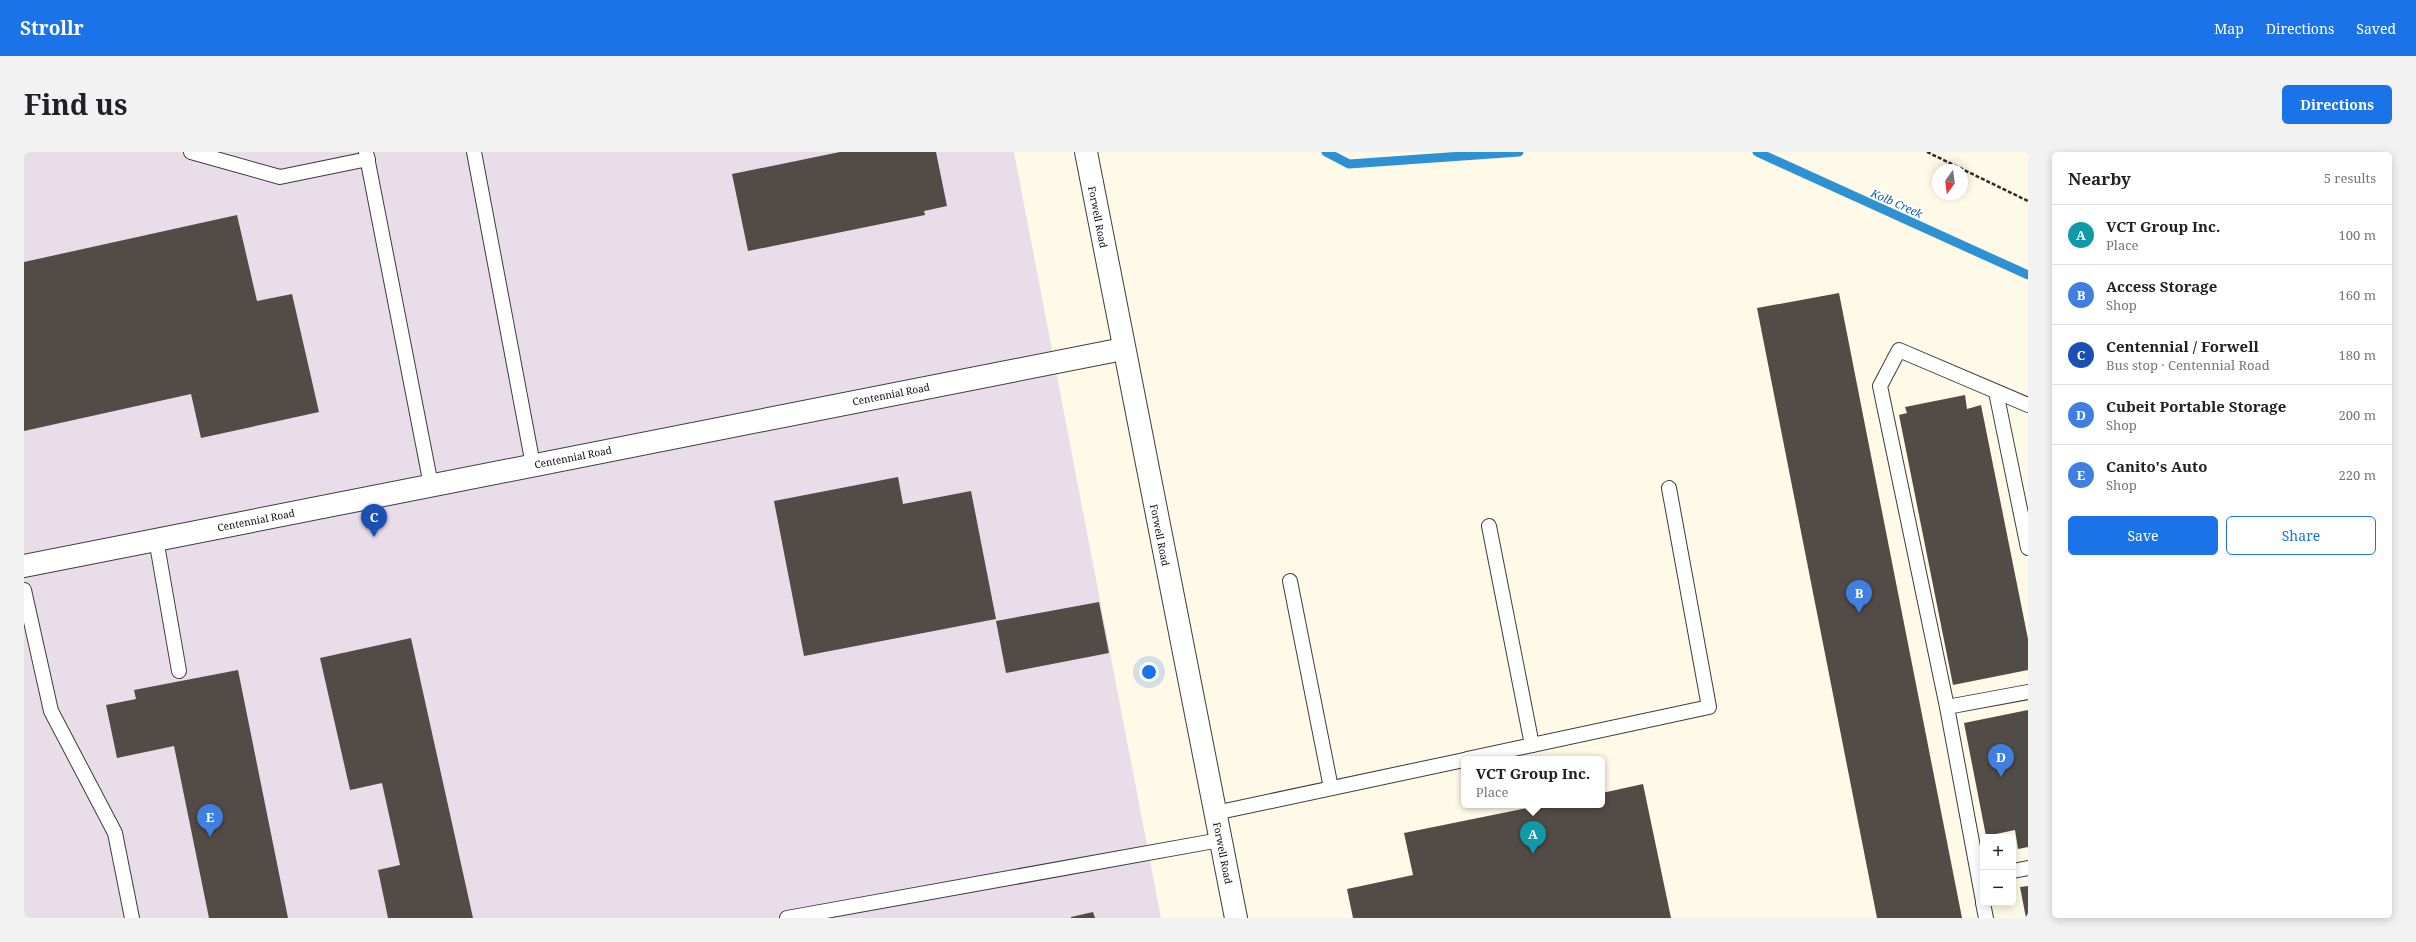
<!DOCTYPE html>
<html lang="en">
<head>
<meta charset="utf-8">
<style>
	:root { --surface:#fff; --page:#f2f2f2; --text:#202124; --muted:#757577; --line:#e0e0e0; --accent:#1a73e8 }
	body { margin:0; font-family:"Noto Serif",serif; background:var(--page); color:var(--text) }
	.controls { position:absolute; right:12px; bottom:12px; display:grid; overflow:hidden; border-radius:6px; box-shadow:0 2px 10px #0003 }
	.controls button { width:36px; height:36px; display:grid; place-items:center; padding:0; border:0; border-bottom:1px solid var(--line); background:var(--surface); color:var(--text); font:20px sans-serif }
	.compass { position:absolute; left:1908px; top:12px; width:36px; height:36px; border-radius:50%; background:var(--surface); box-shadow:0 2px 10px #0003; rotate:194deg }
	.you { position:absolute; left:1125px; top:520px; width:14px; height:14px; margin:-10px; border:3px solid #fff; border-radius:50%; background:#1a73e8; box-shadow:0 0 0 6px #1a73e833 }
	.badge { display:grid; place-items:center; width:26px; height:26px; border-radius:50%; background:var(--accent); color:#fff; font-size:13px; font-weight:700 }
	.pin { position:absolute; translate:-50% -33px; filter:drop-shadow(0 1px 2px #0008) }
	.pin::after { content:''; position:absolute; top:21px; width:14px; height:12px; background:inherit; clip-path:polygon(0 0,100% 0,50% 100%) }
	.popup { position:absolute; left:1437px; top:604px; width:144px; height:52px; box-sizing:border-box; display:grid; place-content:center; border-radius:6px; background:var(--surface); filter:drop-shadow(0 1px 3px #0005); font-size:13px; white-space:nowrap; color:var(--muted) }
	.popup b { font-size:15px; color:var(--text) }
	.popup::after { content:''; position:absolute; left:50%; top:100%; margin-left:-8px; border:8px solid transparent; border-top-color:var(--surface) }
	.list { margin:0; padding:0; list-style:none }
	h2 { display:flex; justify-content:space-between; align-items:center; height:52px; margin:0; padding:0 16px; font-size:17px }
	h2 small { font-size:13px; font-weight:400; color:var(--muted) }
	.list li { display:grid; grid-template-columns:26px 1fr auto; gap:12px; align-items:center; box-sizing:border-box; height:60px; padding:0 16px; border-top:1px solid var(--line) }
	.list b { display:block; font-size:15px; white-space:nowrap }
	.list p { margin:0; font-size:13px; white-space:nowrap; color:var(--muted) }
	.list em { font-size:13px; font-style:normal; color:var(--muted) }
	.actions { display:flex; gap:8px; padding:12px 16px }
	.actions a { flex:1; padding:9px 0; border:1px solid var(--accent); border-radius:6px; text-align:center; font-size:14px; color:var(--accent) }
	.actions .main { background:var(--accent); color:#fff }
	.map { position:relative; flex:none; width:2004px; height:766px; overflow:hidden; border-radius:6px }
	header { display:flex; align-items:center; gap:24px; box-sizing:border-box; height:56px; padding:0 20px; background:var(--accent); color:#fff }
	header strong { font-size:19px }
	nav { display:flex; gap:22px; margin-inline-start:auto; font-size:14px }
	.intro { display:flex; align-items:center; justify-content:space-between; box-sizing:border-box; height:96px; padding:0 24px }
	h1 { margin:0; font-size:28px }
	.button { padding:10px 18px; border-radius:6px; background:var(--accent); color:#fff; font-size:14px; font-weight:700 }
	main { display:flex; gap:24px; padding:0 24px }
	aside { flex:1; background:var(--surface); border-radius:6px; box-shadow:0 2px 10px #0003 }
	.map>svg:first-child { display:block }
	.industrial { fill:#e9ddea }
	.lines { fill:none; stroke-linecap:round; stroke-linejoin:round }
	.stream { stroke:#2e91d3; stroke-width:9 }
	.building { fill:#534b46 }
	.service-casing { stroke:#3d3d3d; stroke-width:16 }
	.minor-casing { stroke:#3d3d3d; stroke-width:24 }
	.path { stroke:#2c2c2c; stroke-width:2.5; stroke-dasharray:4 2; stroke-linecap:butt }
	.service { stroke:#fff; stroke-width:14 }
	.minor { stroke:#fff; stroke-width:22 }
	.labels { text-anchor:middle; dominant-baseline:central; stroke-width:4; stroke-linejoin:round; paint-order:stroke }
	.street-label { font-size:10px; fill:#0a0a0a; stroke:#fff }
	.water-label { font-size:11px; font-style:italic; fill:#1061a0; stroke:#fff }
</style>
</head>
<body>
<header>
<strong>Strollr</strong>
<nav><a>Map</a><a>Directions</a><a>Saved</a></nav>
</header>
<div class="intro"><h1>Find us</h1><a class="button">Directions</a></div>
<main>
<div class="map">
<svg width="2004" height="766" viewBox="0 0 2004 766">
	<rect width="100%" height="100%" fill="#fffae8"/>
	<!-- industrial -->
	<polygon class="industrial" points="0,0 990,0 1137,766 0,766"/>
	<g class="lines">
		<!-- stream -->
		<g class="stream">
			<polyline points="1302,0 1325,12 1495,0"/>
			<polyline points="1733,0 2004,123"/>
		</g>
	</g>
	<!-- building -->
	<g class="building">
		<polygon points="816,0 912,0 923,54 900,59 901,63 724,99 708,22"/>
		<polygon points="213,63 233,149 268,142 295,260 177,286 167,242 0,279 0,110"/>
		<polygon points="1815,141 1938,766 1853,766 1733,156"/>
		<polygon points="1941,243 1943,257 1957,253 2004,487 2004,518 1929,533 1875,263 1883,261 1881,255"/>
		<polygon points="874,325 879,352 947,339 972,467 780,504 750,349"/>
		<polygon points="1075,450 1085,501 982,521 972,469"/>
		<polygon points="387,486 449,766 364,766 354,718 376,713 358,631 326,638 296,506"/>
		<polygon points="214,518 264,766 185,766 150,594 93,606 82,553 112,547 110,538"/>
		<polygon points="2004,558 2004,695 1994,697 1991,678 1962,684 1940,571"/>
		<polygon points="1619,632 1647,766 1329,766 1323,737 1389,723 1380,681 1518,653 1578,653 1578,641"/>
		<polygon points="2004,734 2004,766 2002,766 1996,735"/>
		<polygon points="1069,760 1071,766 1047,766 1047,765"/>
	</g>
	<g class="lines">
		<defs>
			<g id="service">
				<polyline points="167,0 256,25 344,7"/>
				<polyline points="342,0 407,333"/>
				<polyline points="450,0 509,313"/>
				<polyline points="1972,240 2004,396"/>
				<polyline points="1465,374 1508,593"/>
				<polyline points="132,387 155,519"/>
				<polyline points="1266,429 1307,636"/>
				<polyline points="0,438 27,559 91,681 108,766"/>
				<polyline points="1923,555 2004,540"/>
				<polyline points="1443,607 1685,555 1645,336"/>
				<polyline points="1191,661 1440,608"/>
				<polyline points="1989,719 2004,716"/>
				<polyline points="1959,749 1923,555 1856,234 1875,198 2004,253"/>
				<polyline points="1959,751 1962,766"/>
				<polyline points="763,766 1196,688"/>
			</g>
			<g id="minor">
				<polyline points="1062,0 1212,766"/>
				<polyline points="0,414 1099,197"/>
			</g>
		</defs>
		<!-- service casing -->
		<use href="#service" class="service-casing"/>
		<!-- minor casing -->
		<use href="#minor" class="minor-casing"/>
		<!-- path -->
		<polyline class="path" points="1903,0 2004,49"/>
		<!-- service -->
		<use href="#service" class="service"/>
		<!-- minor -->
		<use href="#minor" class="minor"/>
	</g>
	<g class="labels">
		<!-- street labels -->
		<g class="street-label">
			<text transform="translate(1074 65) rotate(79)">Forwell Road</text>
			<text transform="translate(867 242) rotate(-11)">Centennial Road</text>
			<text transform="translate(549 305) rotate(-11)">Centennial Road</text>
			<text transform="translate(232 368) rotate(-11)">Centennial Road</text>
			<text transform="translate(1136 383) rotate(79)">Forwell Road</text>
			<text transform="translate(1199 701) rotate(79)">Forwell Road</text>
		</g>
		<!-- water labels -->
		<g class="water-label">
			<text transform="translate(1873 51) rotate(24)">Kolb Creek</text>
		</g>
	</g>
</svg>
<div class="controls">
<button>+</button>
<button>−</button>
</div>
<svg class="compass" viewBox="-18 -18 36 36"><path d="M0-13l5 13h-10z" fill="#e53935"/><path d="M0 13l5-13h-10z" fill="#757577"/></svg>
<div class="you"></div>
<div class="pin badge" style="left:1509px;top:702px;background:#0f9aa8">A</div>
<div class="popup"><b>VCT Group Inc.</b>Place</div>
<div class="pin badge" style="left:1835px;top:461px;background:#3f7fe0">B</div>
<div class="pin badge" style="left:350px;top:385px;background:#1a4fb4">C</div>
<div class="pin badge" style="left:1977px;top:625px;background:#3f7fe0">D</div>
<div class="pin badge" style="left:186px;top:685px;background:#3f7fe0">E</div>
</div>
<aside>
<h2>Nearby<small>5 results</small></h2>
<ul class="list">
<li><span class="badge" style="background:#0f9aa8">A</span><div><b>VCT Group Inc.</b><p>Place</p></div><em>100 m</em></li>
<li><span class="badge" style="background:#3f7fe0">B</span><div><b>Access Storage</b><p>Shop</p></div><em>160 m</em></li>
<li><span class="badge" style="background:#1a4fb4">C</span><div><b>Centennial / Forwell</b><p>Bus stop · Centennial Road</p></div><em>180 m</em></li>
<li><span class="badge" style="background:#3f7fe0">D</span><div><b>Cubeit Portable Storage</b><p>Shop</p></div><em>200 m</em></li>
<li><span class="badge" style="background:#3f7fe0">E</span><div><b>Canito's Auto</b><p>Shop</p></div><em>220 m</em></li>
</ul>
<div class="actions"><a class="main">Save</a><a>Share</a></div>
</aside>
</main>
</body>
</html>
